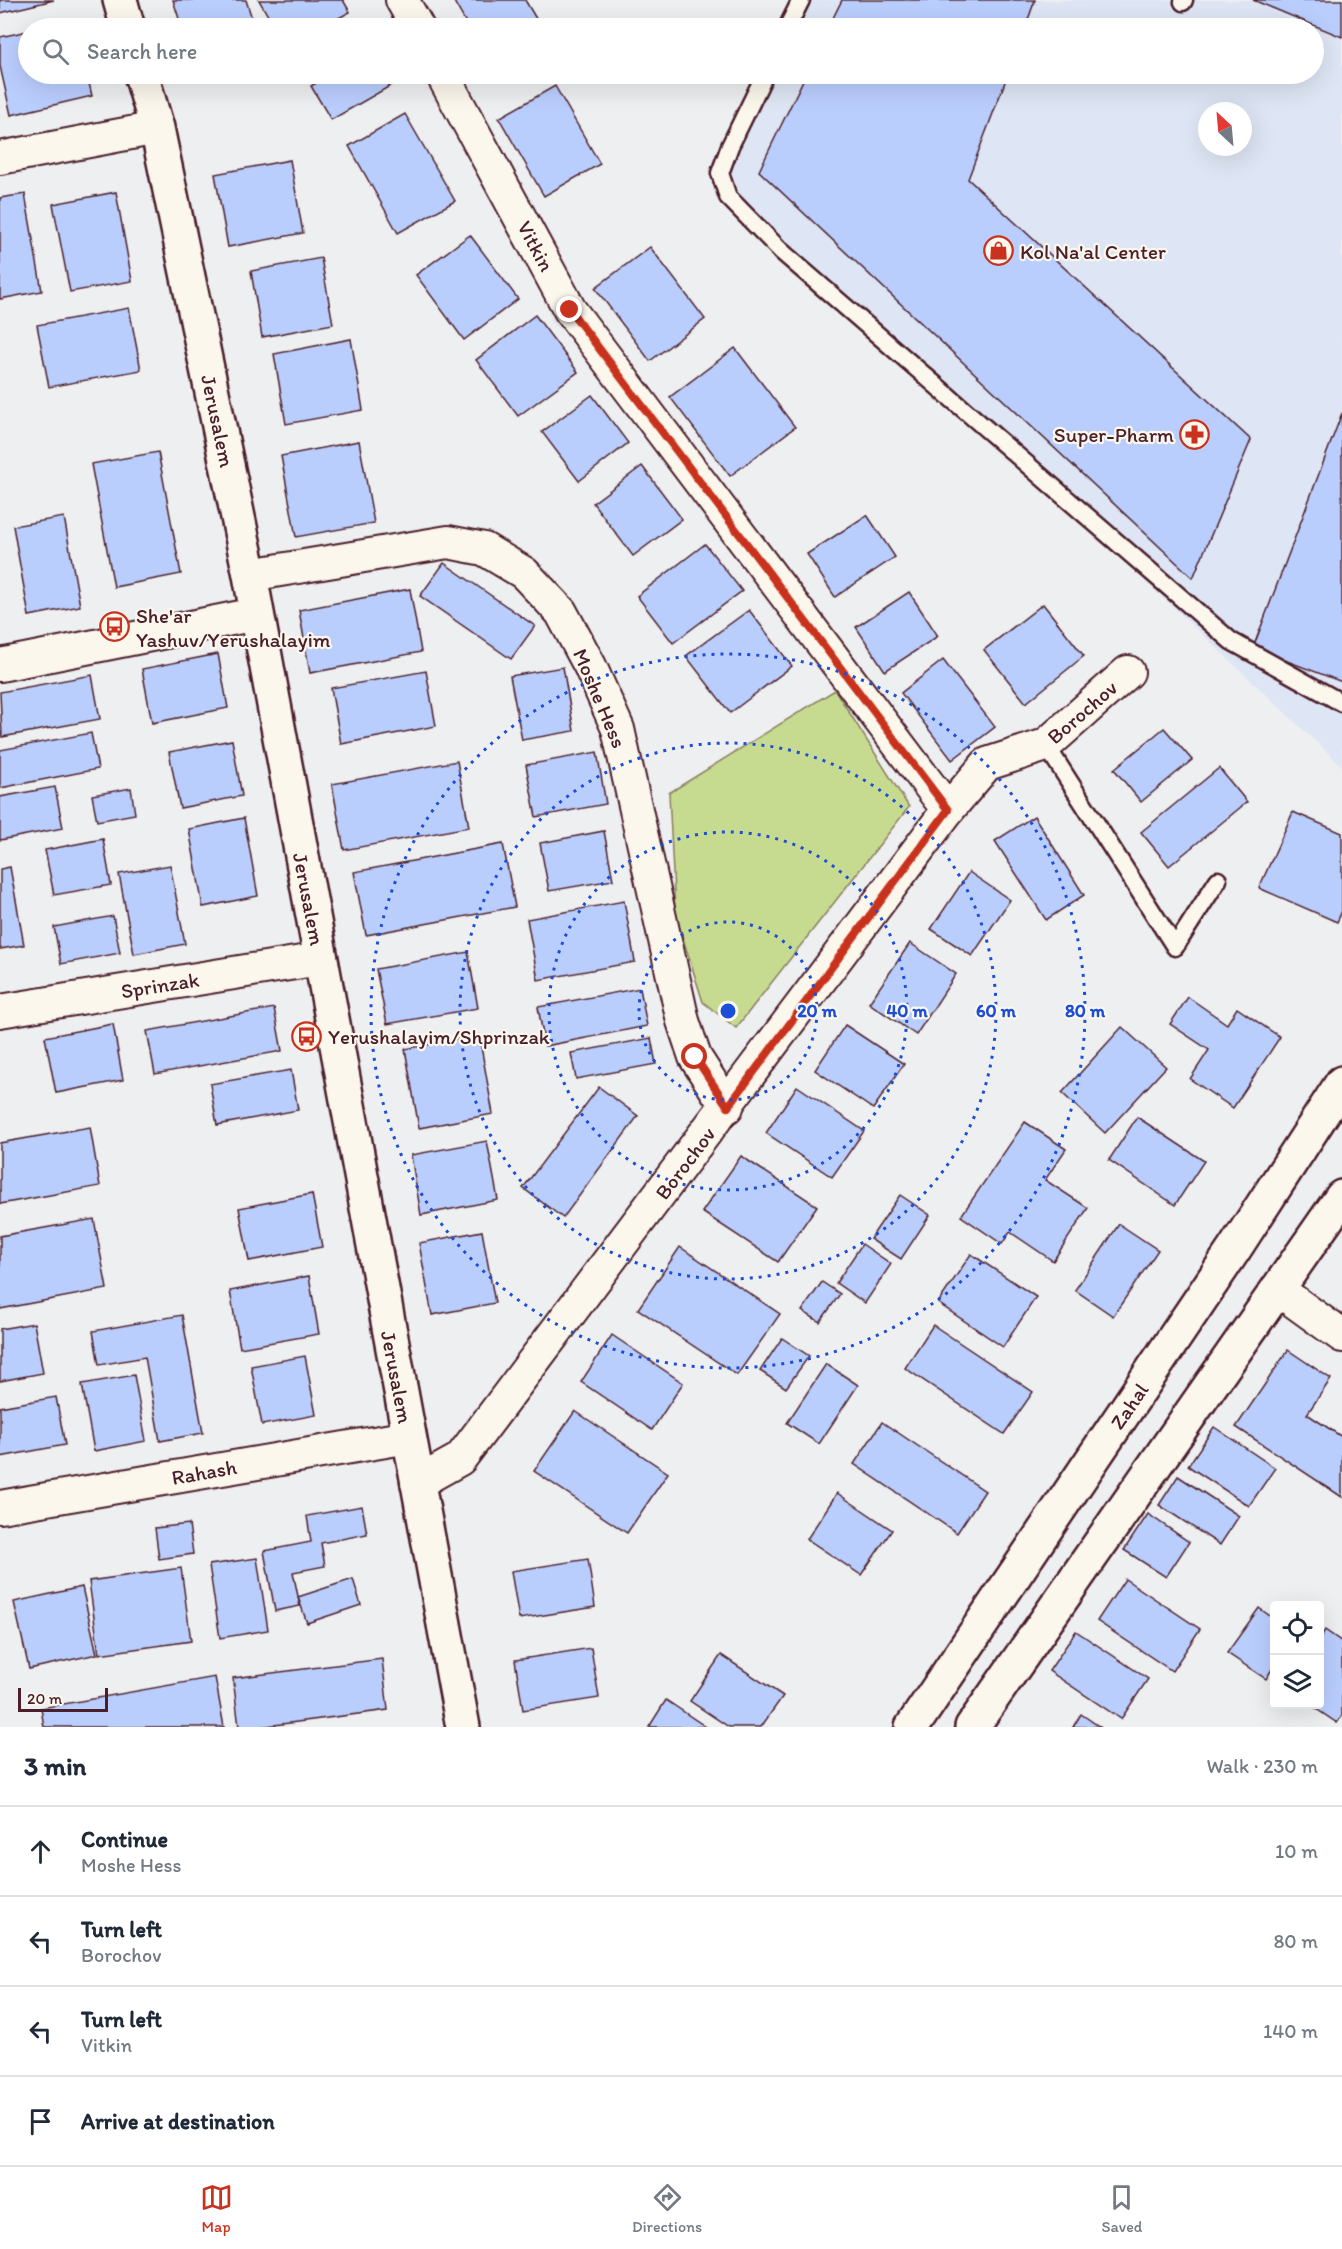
<!DOCTYPE html>
<html lang="en">
<head>
<meta charset="utf-8">
<style>
	:root { --surface:#fff; --page:#f2f2f3; --text:#1f2937; --muted:#747a83; --line:#e0e1e3; --accent:#c8321e }
	body { margin:0; font-family:Itim,sans-serif; background:var(--page); color:var(--text) }
	.controls { position:absolute; right:18px; bottom:18px; display:grid; overflow:hidden; border-radius:6px; box-shadow:0 6px 24px #0002 }
	.controls button { width:54px; height:54px; display:grid; place-items:center; padding:0; border:0; border-bottom:2px solid var(--line); background:var(--surface); color:var(--text); font:30px sans-serif }
	.compass { position:absolute; left:1198px; top:102px; width:54px; height:54px; border-radius:50%; background:var(--surface); box-shadow:0 6px 24px #0002; rotate:334deg }
	.scale { position:absolute; left:18px; bottom:15px; width:90px; box-sizing:border-box; padding-left:6px; border:3px solid #4a1f2b; border-top:0; font-size:16px; line-height:21px; white-space:nowrap; color:#4a1f2b; -webkit-text-stroke:4px #fbf7ec; paint-order:stroke }
	.stop { position:absolute; width:18px; height:18px; margin:-14px; border:4px solid #c8321e; border-radius:50%; background:#fff }
	.stop.end { background:#c8321e; border-color:#fff; box-shadow:0 2px 6px #0008 }
	.list { margin:0; padding:0; list-style:none }
	h2 { display:flex; justify-content:space-between; align-items:center; height:78px; margin:0; padding:0 24px; font-size:26px }
	h2 small { font-size:20px; font-weight:400; color:var(--muted) }
	.list li { display:grid; grid-template-columns:39px 1fr auto; gap:18px; align-items:center; box-sizing:border-box; height:90px; padding:0 24px; border-top:2px solid var(--line) }
	.list b { display:block; font-size:22px; white-space:nowrap }
	.list p { margin:0; font-size:20px; white-space:nowrap; color:var(--muted) }
	.list em { font-size:20px; font-style:normal; color:var(--muted) }
	.icon { flex:none; width:33px; height:33px; fill:none; stroke:currentColor; stroke-width:2; stroke-linecap:round; stroke-linejoin:round }
	.map { position:relative; flex:none; width:1342px; height:1727px; overflow:hidden }
	.search { position:absolute; background:var(--surface); box-shadow:0 6px 24px #0002; left:18px; right:18px; top:18px; height:66px; display:flex; align-items:center; gap:15px; box-sizing:border-box; padding:0 21px; border-radius:33px; color:var(--muted); font-size:22px }
	.sheet { height:438px; background:var(--surface) }
	nav { display:flex; justify-content:space-around; align-items:center; box-sizing:border-box; height:84px; border-top:2px solid var(--line); background:var(--surface); font-size:16px; color:var(--muted) }
	nav a { display:grid; justify-items:center; gap:3px }
	nav .on { color:var(--accent) }
	.map>svg:first-child { display:block }
	.built { fill:#dee5f4; fill-rule:evenodd }
	.park { fill:#c7db90; stroke:#887d5e; stroke-width:1.5 }
	.building { fill:#bacefe; stroke:#4a1f2b; stroke-width:1.5 }
	.lines { fill:none; stroke-linecap:round; stroke-linejoin:round }
	.service-casing { stroke:#4a1f2b; stroke-width:21 }
	.minor-casing { stroke:#4a1f2b; stroke-width:36 }
	.tertiary-casing { stroke:#4a1f2b; stroke-width:38 }
	.secondary-casing { stroke:#4a1f2b; stroke-width:38 }
	.service { stroke:#fbf7ec; stroke-width:16 }
	.minor { stroke:#fbf7ec; stroke-width:32 }
	.tertiary { stroke:#fbf7ec; stroke-width:33 }
	.secondary { stroke:#fbf7ec; stroke-width:33 }
	.route { stroke:#c8321e; stroke-width:8 }
	.ring { fill:none; stroke:#1d4ed8; stroke-width:3; stroke-dasharray:3 6 }
	.labels { text-anchor:middle; dominant-baseline:central; stroke-width:4.5; stroke-linejoin:round; paint-order:stroke }
	.street-label { font-size:21px; fill:#4a1f2b; stroke:#fbf7ec }
	.poi-label { font-size:21px; fill:#4a1f2b; stroke:#fbf7ec; text-anchor:start }
	.centre { fill:#1d4ed8; stroke:#fbf7ec; stroke-width:3 }
	.ring-label { font-size:18px; text-anchor:middle; font-weight:bold; fill:#1d4ed8; stroke:#fbf7ec; stroke-width:4.5; stroke-linejoin:round; paint-order:stroke }
</style>
</head>
<body>
<div class="map">
<svg width="1342" height="1727" viewBox="0 0 1342 1727">
	<rect width="100%" height="100%" fill="#eeeff0"/>
	<filter id="ink" filterUnits="userSpaceOnUse"><feTurbulence type="fractalNoise" baseFrequency=".0167" numOctaves="2"/><feDisplacementMap in="SourceGraphic" scale="12" xChannelSelector="R" yChannelSelector="G"/><feConvolveMatrix kernelMatrix="1 2 1 2 8 2 1 2 1" color-interpolation-filters="sRGB"/></filter>
	<g filter="url(#ink)">
		<!-- built -->
		<path class="built" d="M792,0H1342V766L710,171L757,74H1314V28H779ZM1207,111H1243V147H1207Z"/>
		<!-- park -->
		<polygon class="park" points="835,690 909,807 736,1028 703,1002 675,913 669,793"/>
		<!-- building -->
		<g class="building">
			<polygon points="0,0 54,0 0,13"/>
			<polygon points="173,0 246,0 255,28 182,28"/>
			<polygon points="259,0 343,0 350,12 320,28 275,28"/>
			<polygon points="453,0 525,0 538,22 527,28 469,28"/>
			<polygon points="842,0 1035,0 1025,28 828,28"/>
			<polygon points="1253,0 1342,0 1342,37"/>
			<polygon points="75,20 77,28 38,28"/>
			<polygon points="28,31 28,74 87,74 92,96 11,115 0,66 0,37"/>
			<polygon points="332,74 392,74 397,82 331,120 311,86"/>
			<polygon points="806,74 1008,74 968,179 1251,440 1193,578 759,171"/>
			<polygon points="555,86 600,164 544,196 499,118"/>
			<polygon points="405,114 455,201 398,233 349,146"/>
			<polygon points="290,160 303,233 228,247 215,174"/>
			<polygon points="116,192 132,281 70,292 53,204"/>
			<polygon points="25,194 42,291 0,299 0,198"/>
			<polygon points="470,235 518,299 464,340 416,275"/>
			<polygon points="650,247 705,319 650,361 595,288"/>
			<polygon points="321,258 333,324 262,337 251,271"/>
			<polygon points="129,308 141,370 49,387 37,325"/>
			<polygon points="535,315 578,372 518,416 476,360"/>
			<polygon points="351,339 363,410 286,424 274,354"/>
			<polygon points="735,348 795,427 730,476 670,397"/>
			<polygon points="592,395 628,443 579,481 542,432"/>
			<polygon points="1342,413 1342,682 1253,648"/>
			<polygon points="359,441 374,523 296,537 281,456"/>
			<polygon points="158,452 181,574 114,587 91,464"/>
			<polygon points="642,466 682,519 633,556 593,503"/>
			<polygon points="867,515 895,557 835,597 807,554"/>
			<polygon points="64,517 80,606 29,616 13,526"/>
			<polygon points="705,544 742,591 673,643 637,596"/>
			<polygon points="444,563 535,626 511,659 420,596"/>
			<polygon points="410,589 421,652 310,673 299,610"/>
			<polygon points="909,592 938,636 885,671 856,627"/>
			<polygon points="1043,604 1084,656 1026,703 984,650"/>
			<polygon points="749,610 792,666 730,713 686,656"/>
			<polygon points="218,654 228,708 152,723 142,669"/>
			<polygon points="943,660 995,727 952,760 901,693"/>
			<polygon points="563,667 574,731 522,740 510,676"/>
			<polygon points="426,671 436,726 341,744 331,688"/>
			<polygon points="92,675 100,719 2,737 0,692"/>
			<polygon points="1164,728 1192,760 1141,802 1114,769"/>
			<polygon points="91,733 98,769 0,788 0,750"/>
			<polygon points="232,740 242,796 180,808 169,752"/>
			<polygon points="597,752 606,804 536,817 526,765"/>
			<polygon points="457,761 469,827 344,850 332,784"/>
			<polygon points="1219,768 1247,802 1169,866 1141,832"/>
			<polygon points="55,787 63,828 0,840 0,797"/>
			<polygon points="131,788 135,814 97,821 92,795"/>
			<polygon points="1293,812 1342,833 1342,911 1337,922 1259,888"/>
			<polygon points="1034,816 1084,895 1046,920 995,841"/>
			<polygon points="244,818 258,896 203,907 189,829"/>
			<polygon points="604,831 613,880 549,891 540,843"/>
			<polygon points="103,839 111,885 54,895 45,850"/>
			<polygon points="503,844 515,907 366,935 354,872"/>
			<polygon points="170,865 185,944 134,954 119,874"/>
			<polygon points="10,867 24,945 0,949 0,869"/>
			<polygon points="969,872 1010,900 972,956 931,929"/>
			<polygon points="624,901 635,962 538,980 527,919"/>
			<polygon points="113,916 120,953 61,964 54,927"/>
			<polygon points="910,943 956,974 916,1035 869,1003"/>
			<polygon points="468,952 478,1008 387,1024 376,969"/>
			<polygon points="640,988 647,1026 545,1046 538,1007"/>
			<polygon points="1188,997 1227,1024 1237,1008 1280,1037 1233,1108 1190,1079 1209,1050 1170,1024"/>
			<polygon points="274,1008 282,1051 155,1074 147,1031"/>
			<polygon points="113,1024 123,1080 56,1093 45,1037"/>
			<polygon points="845,1025 904,1064 873,1109 815,1070"/>
			<polygon points="1122,1027 1166,1067 1105,1133 1062,1093"/>
			<polygon points="479,1035 493,1114 419,1128 405,1049"/>
			<polygon points="651,1038 656,1064 576,1079 571,1053"/>
			<polygon points="291,1070 298,1110 217,1125 210,1084"/>
			<polygon points="797,1086 864,1131 832,1177 766,1133"/>
			<polygon points="599,1087 638,1116 563,1218 523,1188"/>
			<polygon points="1137,1117 1204,1161 1175,1205 1109,1160"/>
			<polygon points="1025,1122 1066,1149 1045,1180 1088,1208 1053,1261 1010,1232 1002,1244 961,1216"/>
			<polygon points="90,1127 100,1186 0,1204 0,1143"/>
			<polygon points="487,1141 498,1200 421,1215 411,1155"/>
			<polygon points="741,1156 817,1206 778,1262 702,1212"/>
			<polygon points="312,1194 322,1247 249,1261 239,1208"/>
			<polygon points="900,1195 930,1215 901,1259 870,1239"/>
			<polygon points="94,1219 107,1289 0,1309 0,1236"/>
			<polygon points="1119,1224 1158,1250 1113,1316 1075,1290"/>
			<polygon points="482,1231 495,1303 432,1315 419,1243"/>
			<polygon points="862,1244 891,1264 865,1303 836,1283"/>
			<polygon points="680,1247 780,1314 737,1375 638,1309"/>
			<polygon points="971,1254 1036,1297 1003,1347 938,1303"/>
			<polygon points="309,1276 319,1334 240,1348 230,1291"/>
			<polygon points="822,1282 840,1294 820,1322 802,1311"/>
			<polygon points="182,1315 203,1433 160,1441 145,1357 99,1365 93,1331"/>
			<polygon points="34,1323 43,1373 0,1381 0,1329"/>
			<polygon points="933,1325 1033,1392 1004,1434 905,1368"/>
			<polygon points="612,1335 683,1383 652,1430 581,1382"/>
			<polygon points="782,1338 809,1356 786,1388 760,1371"/>
			<polygon points="1288,1350 1331,1379 1307,1414 1342,1437 1342,1497 1236,1427"/>
			<polygon points="305,1356 316,1415 262,1425 251,1366"/>
			<polygon points="826,1364 858,1385 819,1444 787,1423"/>
			<polygon points="134,1375 146,1441 94,1451 82,1384"/>
			<polygon points="56,1397 65,1445 0,1457 0,1407"/>
			<polygon points="575,1411 668,1473 627,1533 534,1471"/>
			<polygon points="882,1422 985,1491 957,1533 854,1464"/>
			<polygon points="1214,1427 1275,1468 1249,1506 1188,1466"/>
			<polygon points="1178,1476 1239,1516 1220,1545 1159,1505"/>
			<polygon points="837,1493 892,1530 861,1575 807,1539"/>
			<polygon points="362,1506 367,1534 321,1543 325,1566 293,1572 300,1606 275,1611 264,1551 311,1542 307,1516"/>
			<polygon points="1148,1514 1189,1542 1166,1577 1124,1550"/>
			<polygon points="189,1524 193,1554 159,1559 155,1528"/>
			<polygon points="257,1558 268,1630 220,1638 209,1565"/>
			<polygon points="588,1559 595,1607 519,1619 511,1571"/>
			<polygon points="181,1568 191,1641 99,1654 89,1581"/>
			<polygon points="353,1579 361,1605 307,1623 298,1597"/>
			<polygon points="1125,1579 1200,1629 1172,1671 1097,1621"/>
			<polygon points="82,1587 97,1654 29,1669 14,1602"/>
			<polygon points="1259,1608 1274,1619 1274,1666 1266,1679 1227,1653"/>
			<polygon points="1325,1630 1342,1642 1342,1716 1337,1723 1309,1704 1320,1704 1320,1638"/>
			<polygon points="1076,1631 1148,1679 1121,1719 1049,1671"/>
			<polygon points="591,1648 599,1698 523,1710 515,1660"/>
			<polygon points="721,1655 783,1696 761,1727 729,1727 690,1701"/>
			<polygon points="382,1659 388,1710 259,1727 239,1727 233,1678"/>
			<polygon points="215,1677 224,1727 44,1727 41,1708"/>
			<polygon points="666,1700 706,1727 649,1727"/>
			<polygon points="1081,1714 1100,1727 1073,1727"/>
		</g>
		<g class="lines">
			<defs>
				<g id="service">
					<polyline points="1183,2 1184,0"/>
					<polyline points="787,28 801,0"/>
					<polyline points="765,74 730,146 720,173 728,197 781,251 1231,641 1342,703"/>
					<polyline points="1046,745 1175,947 1218,880"/>
				</g>
				<g id="minor">
					<polyline points="402,0 418,28"/>
					<polyline points="442,74 570,310 948,810"/>
					<polyline points="0,158 157,128"/>
					<polyline points="250,575 448,542 484,549 524,573 561,612 590,666 618,729 683,1021 695,1057 727,1107"/>
					<polyline points="0,665 256,614"/>
					<polyline points="0,1011 320,959"/>
					<polyline points="1277,1289 1342,1336"/>
					<polyline points="417,1483 460,1459 948,810 987,764 1046,745 1128,672"/>
					<polyline points="0,1507 409,1437"/>
				</g>
				<g id="tertiary">
					<polyline points="120,0 128,28"/>
					<polyline points="141,74 157,128 250,575 463,1727"/>
				</g>
				<g id="secondary">
					<polyline points="912,1727 1235,1248 1342,1083"/>
					<polyline points="972,1727 1342,1197"/>
				</g>
			</defs>
			<!-- service casing -->
			<use href="#service" class="service-casing"/>
			<!-- minor casing -->
			<use href="#minor" class="minor-casing"/>
			<!-- tertiary casing -->
			<use href="#tertiary" class="tertiary-casing"/>
			<!-- secondary casing -->
			<use href="#secondary" class="secondary-casing"/>
			<!-- service -->
			<use href="#service" class="service"/>
			<!-- minor -->
			<use href="#minor" class="minor"/>
			<!-- tertiary -->
			<use href="#tertiary" class="tertiary"/>
			<!-- secondary -->
			<use href="#secondary" class="secondary"/>
		</g>
	</g>
	<g class="lines" filter="url(#ink)">
		<!-- route -->
		<polyline class="route" points="570,310 948,810 728,1107 695,1057"/>
	</g>
	<!-- distance rings -->
	<g class="ring">
		<circle cx="728" cy="1011" r="89"/>
		<circle cx="728" cy="1011" r="179"/>
		<circle cx="728" cy="1011" r="268"/>
		<circle cx="728" cy="1011" r="357"/>
	</g>
	<!-- icons -->
	<defs>
		<symbol id="shop-ring" viewBox="-11 -11 22 22"><circle r="9.5" fill="#fbf7ec" stroke="#c8321e" stroke-width="1.5"/><path d="M-5-2.5h2.3a2.7 3.5 0 0 1 5.4 0H5L5.5 6h-11ZM-1.5-2.5h3a1.5 2.3 0 0 0-3 0Z" fill="#c8321e"/></symbol>
		<symbol id="pharmacy-ring" viewBox="-11 -11 22 22"><circle r="9.5" fill="#fbf7ec" stroke="#c8321e" stroke-width="1.5"/><path d="M-2-6h4v4h4v4h-4v4h-4v-4h-4v-4h4Z" fill="#c8321e"/></symbol>
		<symbol id="bus-ring" viewBox="-11 -11 22 22"><circle r="9.5" fill="#fbf7ec" stroke="#c8321e" stroke-width="1.5"/><path d="M-5-6H5V4H4V6H2V4H-2V6H-4V4H-5ZM-3.5-4V0h7V-4ZM-3.5 1.2v1.5H-2V1.2ZM2 1.2v1.5H3.5V1.2Z" fill="#c8321e"/></symbol>
	</defs>
	<g fill-rule="evenodd">
		<use href="#shop-ring" x="982" y="234" width="33" height="33"/>
		<use href="#pharmacy-ring" x="1178" y="418" width="33" height="33"/>
		<use href="#bus-ring" x="98" y="610" width="33" height="33"/>
		<use href="#bus-ring" x="290" y="1020" width="33" height="33"/>
	</g>
	<g class="labels">
		<!-- street labels -->
		<g class="street-label">
			<text transform="translate(536 246) rotate(62)">Vitkin</text>
			<text transform="translate(218 421) rotate(78)">Jerusalem</text>
			<text transform="translate(600 698) rotate(67)">Moshe Hess</text>
			<text transform="translate(1082 712) rotate(-41)">Borochov</text>
			<text transform="translate(309 899) rotate(79)">Jerusalem</text>
			<text transform="translate(160 985) rotate(-9)">Sprinzak</text>
			<text transform="translate(685 1163) rotate(-53)">Borochov</text>
			<text transform="translate(397 1377) rotate(79)">Jerusalem</text>
			<text transform="translate(1129 1406) rotate(-56)">Zahal</text>
			<text transform="translate(204 1472) rotate(-10)">Rahash</text>
		</g>
		<!-- poi labels -->
		<g class="poi-label">
			<text x="1020" y="251">Kol Na'al Center</text>
			<text x="1174" y="434" text-anchor="end">Super-Pharm</text>
			<text x="136" y="615">She'ar<tspan x="136" dy="24">Yashuv/Yerushalayim</tspan></text>
			<text x="328" y="1036">Yerushalayim/Shprinzak</text>
		</g>
	</g>
	<circle cx="728" cy="1011" r="9" class="centre"/>
	<g class="ring-label">
		<text x="817" y="1017">20 m</text>
		<text x="907" y="1017">40 m</text>
		<text x="996" y="1017">60 m</text>
		<text x="1085" y="1017">80 m</text>
	</g>
</svg>
<div class="controls">
<button><svg class="icon" aria-label="locate" viewBox="0 0 24 24"><circle cx="12" cy="12" r="6"/><path d="M12 2v4M12 18v4M2 12h4M18 12h4"/></svg></button>
<button><svg class="icon" aria-label="layers" viewBox="0 0 24 24"><path d="M12 4l9 5-9 5-9-5zM3 14l9 5 9-5"/></svg></button>
</div>
<svg class="compass" viewBox="-18 -18 36 36"><path d="M0-13l5 13h-10z" fill="#e53935"/><path d="M0 13l5-13h-10z" fill="#747a83"/></svg>
<div class="scale">20 m</div>
<div class="stop" style="left:695px;top:1057px"></div>
<div class="stop end" style="left:570px;top:310px"></div>
<div class="search"><svg class="icon" aria-label="search" viewBox="0 0 24 24"><circle cx="10" cy="10" r="6"/><path d="M15 15l6 6"/></svg>Search here</div>
</div>
<section class="sheet">
<h2>3 min<small>Walk · 230 m</small></h2>
<ul class="list">
<li><svg class="icon" aria-label="ahead" viewBox="0 0 24 24"><path d="M12 20V5M6 11l6-6 6 6"/></svg><div><b>Continue</b><p>Moshe Hess</p></div><em>10 m</em></li>
<li><svg class="icon" aria-label="left" viewBox="0 0 24 24"><path d="M17 20v-9H6M10 6l-5 5 5 5"/></svg><div><b>Turn left</b><p>Borochov</p></div><em>80 m</em></li>
<li><svg class="icon" aria-label="left" viewBox="0 0 24 24"><path d="M17 20v-9H6M10 6l-5 5 5 5"/></svg><div><b>Turn left</b><p>Vitkin</p></div><em>140 m</em></li>
<li><svg class="icon" aria-label="arrive" viewBox="0 0 24 24"><path d="M6 21V4h12l-3 4 3 4H6"/></svg><div><b>Arrive at destination</b></div></li>
</ul>
</section>
<nav>
<a class="on"><svg class="icon" aria-label="map" viewBox="0 0 24 24"><path d="M3 6l6-2 6 2 6-2v14l-6 2-6-2-6 2zM9 4v14M15 6v14"/></svg>Map</a>
<a><svg class="icon" aria-label="directions" viewBox="0 0 24 24"><path d="M12 3l9 9-9 9-9-9zM9 14v-3h6M13 9l2 2-2 2"/></svg>Directions</a>
<a><svg class="icon" aria-label="saved" viewBox="0 0 24 24"><path d="M7 4h10v16l-5-4-5 4z"/></svg>Saved</a>
</nav>
</body>
</html>
